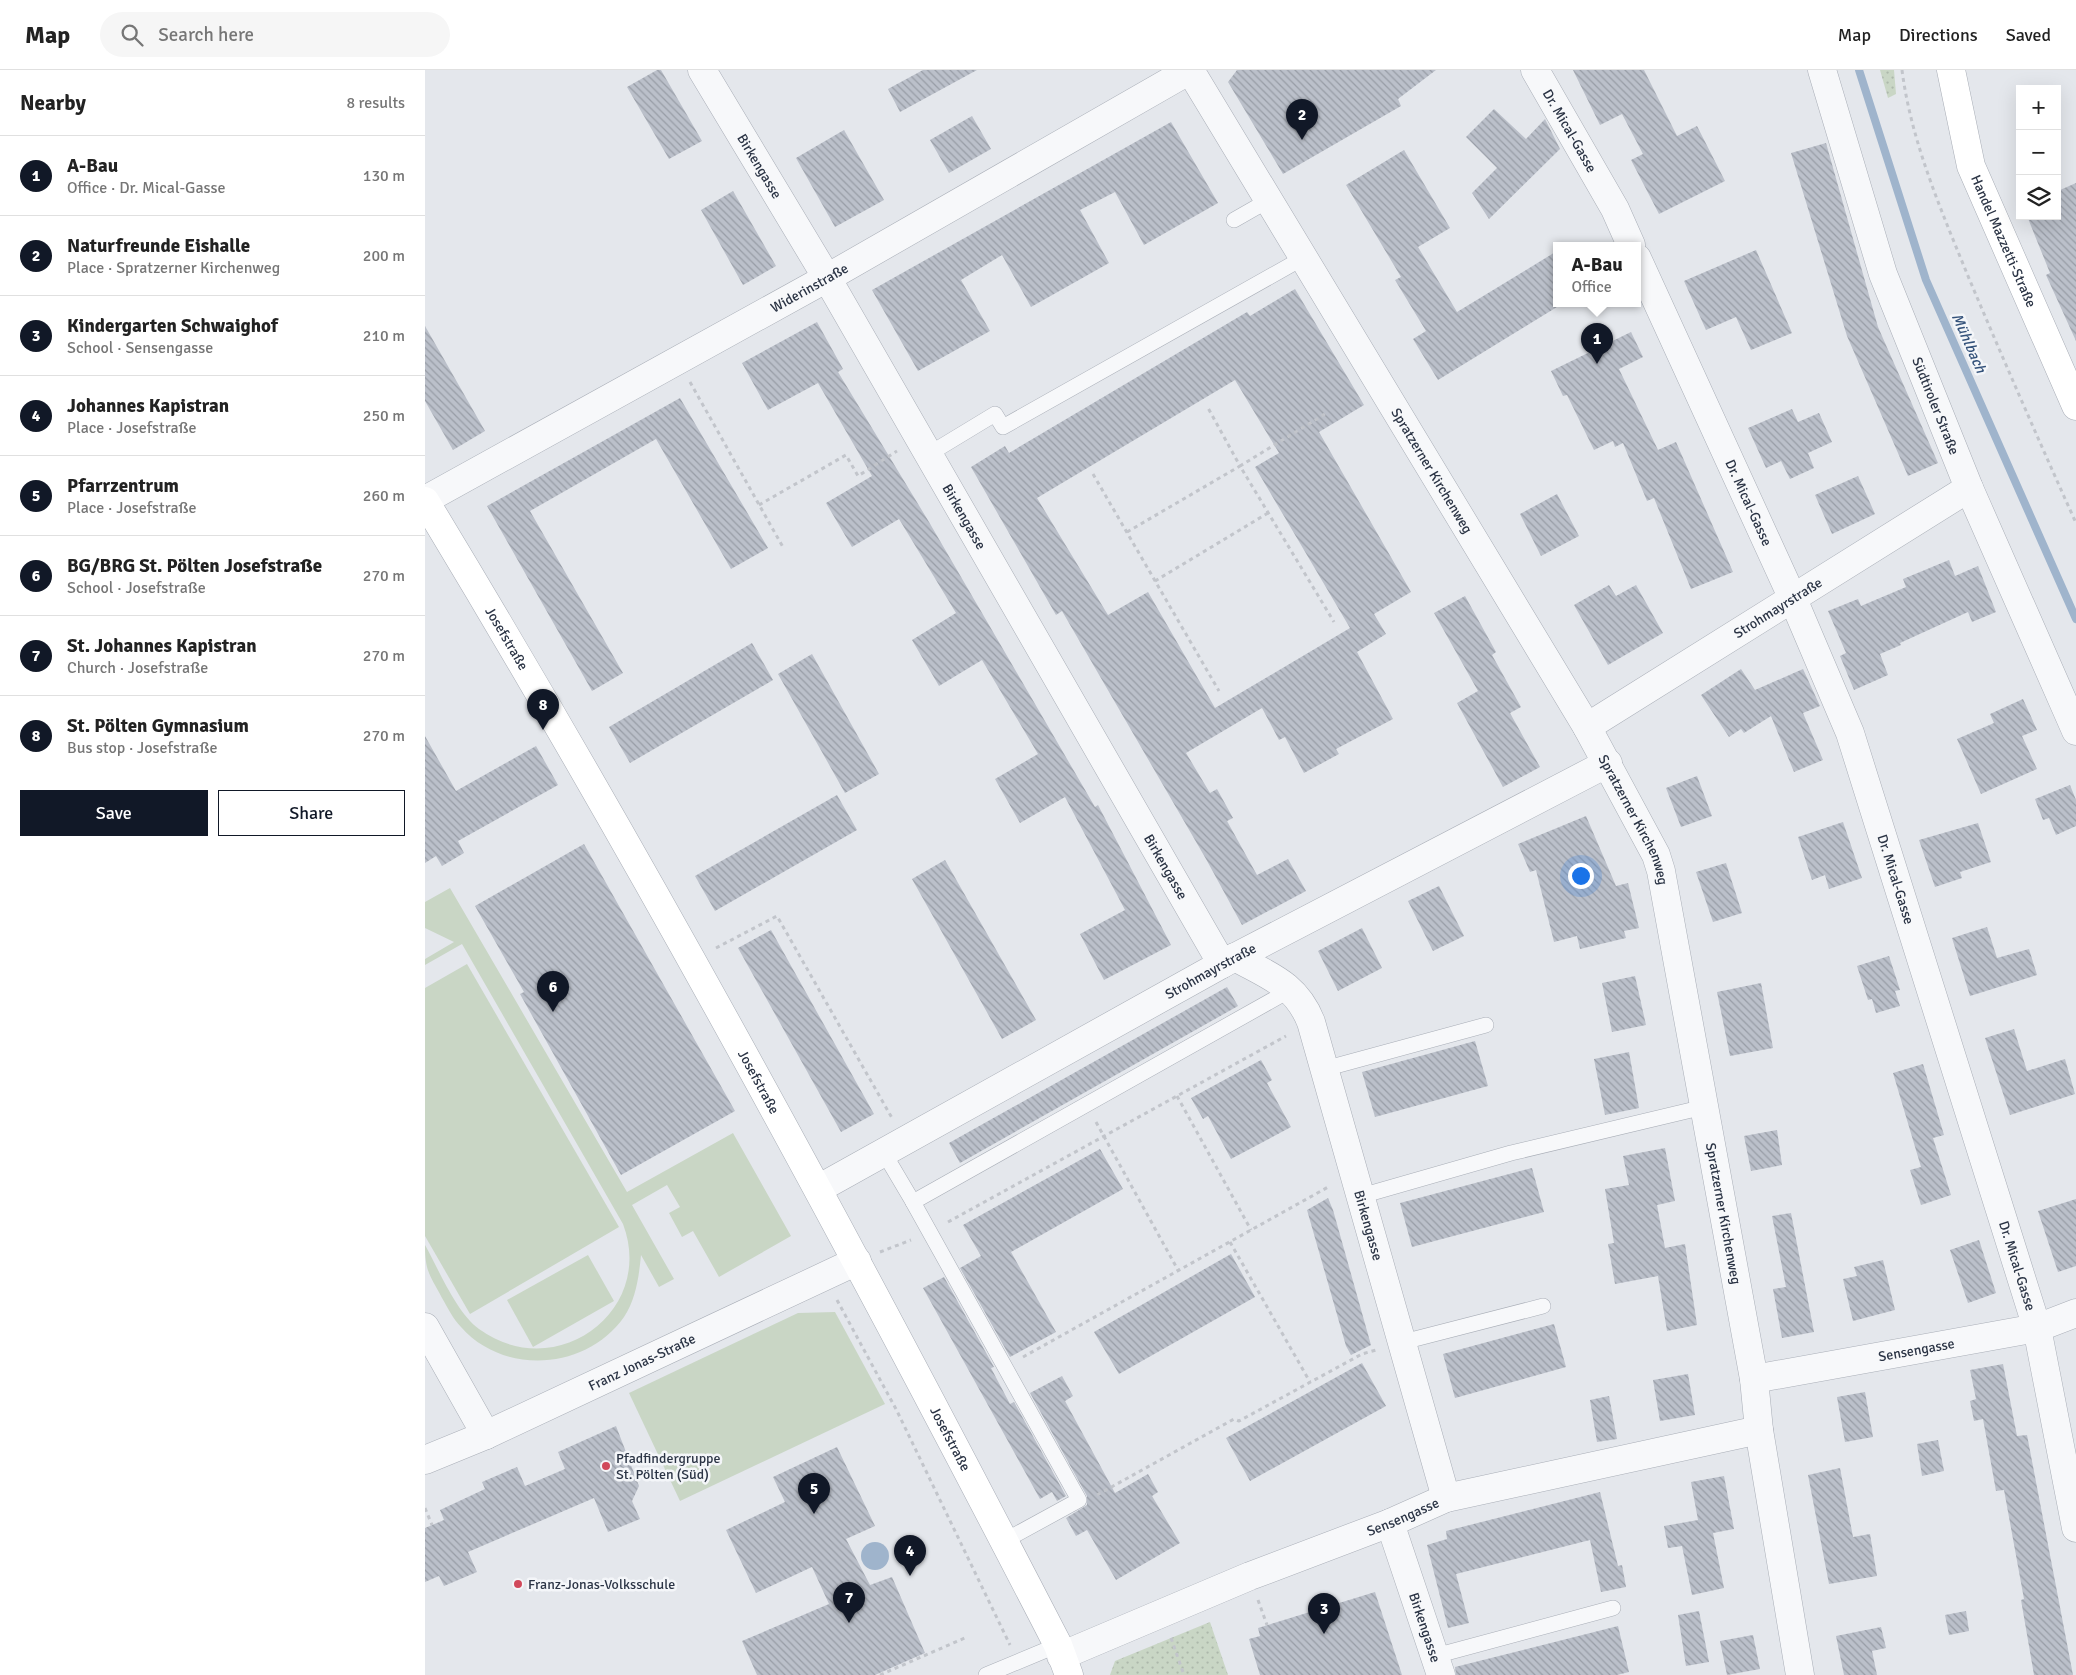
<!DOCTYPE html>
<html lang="en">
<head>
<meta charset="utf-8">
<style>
	:root { --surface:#fff; --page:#f6f6f6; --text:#222; --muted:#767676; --line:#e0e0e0; --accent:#111827 }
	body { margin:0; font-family:Signika,sans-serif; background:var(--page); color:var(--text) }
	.controls { position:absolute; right:15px; top:15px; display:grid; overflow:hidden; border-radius:0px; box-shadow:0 5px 20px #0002 }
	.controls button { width:45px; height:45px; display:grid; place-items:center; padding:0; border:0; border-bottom:1px solid var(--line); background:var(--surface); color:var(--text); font:25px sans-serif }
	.you { position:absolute; left:1155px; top:805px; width:18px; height:18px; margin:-12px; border:4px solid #fff; border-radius:50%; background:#1a73e8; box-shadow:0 0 0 8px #1a73e833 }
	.badge { display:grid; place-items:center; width:32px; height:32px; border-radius:50%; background:var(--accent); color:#fff; font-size:16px; font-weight:700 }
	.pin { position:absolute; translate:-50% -41px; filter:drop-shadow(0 1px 2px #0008) }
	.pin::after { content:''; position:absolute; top:26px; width:18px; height:15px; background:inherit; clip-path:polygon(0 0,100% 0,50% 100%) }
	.popup { position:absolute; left:1128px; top:172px; width:88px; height:65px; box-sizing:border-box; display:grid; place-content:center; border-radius:0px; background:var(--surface); filter:drop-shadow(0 1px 4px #0005); font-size:16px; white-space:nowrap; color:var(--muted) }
	.popup b { font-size:19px; color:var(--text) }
	.popup::after { content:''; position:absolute; left:50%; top:100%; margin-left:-10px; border:10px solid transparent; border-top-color:var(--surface) }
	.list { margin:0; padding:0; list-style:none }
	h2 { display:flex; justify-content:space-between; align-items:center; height:65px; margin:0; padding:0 20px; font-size:21px }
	h2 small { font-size:16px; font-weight:400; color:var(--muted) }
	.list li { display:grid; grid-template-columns:32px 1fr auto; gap:15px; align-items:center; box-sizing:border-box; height:80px; padding:0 20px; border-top:1px solid var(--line) }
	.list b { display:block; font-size:19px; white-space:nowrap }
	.list p { margin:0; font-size:16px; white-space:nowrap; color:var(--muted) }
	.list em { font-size:16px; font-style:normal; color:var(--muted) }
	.actions { display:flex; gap:10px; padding:15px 20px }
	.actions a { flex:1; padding:11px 0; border:1px solid var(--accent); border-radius:0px; text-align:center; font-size:18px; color:var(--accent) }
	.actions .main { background:var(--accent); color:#fff }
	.icon { flex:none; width:28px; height:28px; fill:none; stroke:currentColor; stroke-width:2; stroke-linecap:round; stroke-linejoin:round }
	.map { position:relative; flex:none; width:1651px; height:1605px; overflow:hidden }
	header { display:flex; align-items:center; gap:30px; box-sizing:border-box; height:70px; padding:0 25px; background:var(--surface); border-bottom:1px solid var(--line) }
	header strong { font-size:24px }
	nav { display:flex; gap:28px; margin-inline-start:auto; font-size:18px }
	.search { width:350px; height:45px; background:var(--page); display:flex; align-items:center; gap:12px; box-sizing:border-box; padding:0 18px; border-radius:28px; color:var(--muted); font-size:19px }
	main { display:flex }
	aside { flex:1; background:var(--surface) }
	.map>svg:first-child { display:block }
	.grass { fill:#c9d6c5 }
	.park { fill:url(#park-dots) }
	.water { fill:#9fb4cc }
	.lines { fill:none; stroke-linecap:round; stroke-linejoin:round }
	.stream { stroke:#9fb4cc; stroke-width:8 }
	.building { fill:url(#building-back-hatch); fill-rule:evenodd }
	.lane-casing { stroke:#a9aeb7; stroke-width:16 }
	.street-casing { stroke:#a9aeb7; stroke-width:29 }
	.secondary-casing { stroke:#a9aeb7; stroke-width:29 }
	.path { stroke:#c2c5cb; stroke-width:3; stroke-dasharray:4 4; stroke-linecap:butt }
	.lane { stroke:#f7f8fa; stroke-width:15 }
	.street { stroke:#f7f8fa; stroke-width:28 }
	.secondary { stroke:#fff; stroke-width:28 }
	.poi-dot { fill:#d1495b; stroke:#f4f6f9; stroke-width:2 }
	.labels { text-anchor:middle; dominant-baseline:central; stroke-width:5; stroke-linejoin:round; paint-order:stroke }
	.street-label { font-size:14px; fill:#2b3445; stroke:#f4f6f9 }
	.poi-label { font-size:14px; fill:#2b3445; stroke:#f4f6f9; text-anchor:start }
	.water-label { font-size:15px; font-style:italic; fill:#34527a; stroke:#f4f6f9 }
</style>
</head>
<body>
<header>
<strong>Map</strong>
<div class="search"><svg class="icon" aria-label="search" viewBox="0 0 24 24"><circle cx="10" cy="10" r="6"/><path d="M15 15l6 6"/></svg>Search here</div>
<nav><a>Map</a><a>Directions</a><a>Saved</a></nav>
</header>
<main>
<aside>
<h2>Nearby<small>8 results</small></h2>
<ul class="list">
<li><span class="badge">1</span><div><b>A-Bau</b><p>Office · Dr. Mical-Gasse</p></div><em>130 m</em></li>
<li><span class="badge">2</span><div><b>Naturfreunde Eishalle</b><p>Place · Spratzerner Kirchenweg</p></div><em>200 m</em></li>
<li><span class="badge">3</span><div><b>Kindergarten Schwaighof</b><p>School · Sensengasse</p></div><em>210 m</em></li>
<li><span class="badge">4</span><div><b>Johannes Kapistran</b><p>Place · Josefstraße</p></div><em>250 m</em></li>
<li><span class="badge">5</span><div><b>Pfarrzentrum</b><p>Place · Josefstraße</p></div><em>260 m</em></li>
<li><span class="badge">6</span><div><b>BG/BRG St. Pölten Josefstraße</b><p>School · Josefstraße</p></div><em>270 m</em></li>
<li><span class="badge">7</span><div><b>St. Johannes Kapistran</b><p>Church · Josefstraße</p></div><em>270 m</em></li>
<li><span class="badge">8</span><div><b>St. Pölten Gymnasium</b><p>Bus stop · Josefstraße</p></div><em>270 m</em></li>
</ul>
<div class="actions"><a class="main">Save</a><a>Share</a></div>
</aside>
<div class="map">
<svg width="1651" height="1605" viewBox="0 0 1651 1605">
	<defs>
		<pattern id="park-dots" width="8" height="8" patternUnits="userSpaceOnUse" patternTransform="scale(1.25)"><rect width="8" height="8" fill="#c9d6c5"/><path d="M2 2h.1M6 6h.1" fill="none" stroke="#adb8ab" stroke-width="1.8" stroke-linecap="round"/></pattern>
		<pattern id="building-back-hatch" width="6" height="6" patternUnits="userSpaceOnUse" patternTransform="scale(1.25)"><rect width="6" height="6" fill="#bbc0ca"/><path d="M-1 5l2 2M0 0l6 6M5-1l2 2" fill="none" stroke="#989da6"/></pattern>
	</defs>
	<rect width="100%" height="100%" fill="#e4e7ec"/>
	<!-- grass -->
	<g class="grass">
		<path d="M25,818L202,1122L308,1063L366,1166L294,1207L268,1161L257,1167L244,1143L255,1137L242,1115L207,1135L249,1209L234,1217L216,1185C214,1206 211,1229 199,1247C162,1300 79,1306 36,1257C28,1249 23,1238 17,1228C5,1205 0,1202 0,1175C14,1200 31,1242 54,1259C131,1315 231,1241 198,1154L37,874L0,895V889L29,872L0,858V832Z"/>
		<polygon points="42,894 194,1157 45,1244 0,1166 0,918"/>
		<polygon points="163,1185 189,1231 108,1277 82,1230"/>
		<polygon points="410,1242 460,1334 255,1431 204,1323 373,1243"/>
	</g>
	<!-- park -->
	<g class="park">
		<polygon points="1455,0 1469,0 1471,24 1463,28"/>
		<polygon points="785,1552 803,1605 685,1605 690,1591"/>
	</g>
	<!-- water -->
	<circle class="water" cx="450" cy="1486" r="14"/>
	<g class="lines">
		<!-- stream -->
		<polyline class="stream" points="1434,0 1501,210 1651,549"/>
	</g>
	<!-- building -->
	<g class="building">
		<polygon points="232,0 236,0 277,71 244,89 202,17"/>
		<polygon points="498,0 552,0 475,42 463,19"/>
		<polygon points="812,0 1011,0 973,29 976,36 858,104 803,12"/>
		<polygon points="1148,0 1219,0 1252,66 1272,56 1300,111 1234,144 1206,90 1218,84 1197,44 1175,55"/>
		<polygon points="1069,39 1101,69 1120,49 1135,79 1064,149 1047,123 1072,98 1041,67"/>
		<polygon points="547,46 566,79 524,103 505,70"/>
		<polygon points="746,52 793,133 719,175 690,122 655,140 684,193 606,237 577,185 536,210 565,261 493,301 447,220"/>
		<polygon points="419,60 459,130 410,157 371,88"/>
		<polygon points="1401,73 1453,257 1513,393 1483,406 1422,266 1366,83"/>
		<polygon points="979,80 1025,158 993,177 1032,242 1132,181 1132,237 1013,310 988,269 1001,261 970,210 976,207 921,115"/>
		<polygon points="1651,113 1651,271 1621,205 1625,203 1602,146 1632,146 1632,114 1635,120"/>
		<polygon points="308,121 351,196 318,215 276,140"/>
		<polygon points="1331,180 1367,263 1326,280 1311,247 1281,260 1259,211"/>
		<path d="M870,219L939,335L894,362L986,522L949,544L961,564L932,582L968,649L911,679L914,684L879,703L860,667L854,670L837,638L761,683L785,723L792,719L808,748L802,751L832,805L863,789L881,821L817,855L781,789L637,541L631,545L546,397L580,376L584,383L822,242L825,246ZM810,310L854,383L830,397L925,558L790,638L723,522L683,545L612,428Z"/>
		<polygon points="392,252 418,299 413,302 504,452 670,737 673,735 746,875 679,910 655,864 700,840 640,727 595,753 570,709 613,684 557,590 514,616 487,570 531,543 474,449 427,477 401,433 447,406 393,313 343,340 317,293"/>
		<polygon points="0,256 60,361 28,380 0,331"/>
		<polygon points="1206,262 1218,287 1194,299 1233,380 1251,372 1308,502 1266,519 1229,428 1222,431 1198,373 1190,377 1188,371 1169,380 1142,325 1138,326 1126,301"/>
		<polygon points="255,328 343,478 306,499 231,369 105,441 198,603 167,621 62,436"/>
		<polygon points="1367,339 1373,352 1394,343 1407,372 1383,383 1389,398 1365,409 1356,391 1341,398 1323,358"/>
		<polygon points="1433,406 1450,444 1407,464 1390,425"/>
		<polygon points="1132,424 1154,466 1116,486 1095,444"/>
		<polygon points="1524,490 1530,506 1553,496 1571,542 1547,552 1543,542 1475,573 1476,575 1455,584 1463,605 1429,620 1415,586 1421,583 1403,541 1433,529 1436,536 1481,517 1478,509"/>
		<polygon points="1184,515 1191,526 1211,515 1238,563 1183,595 1149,535"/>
		<polygon points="1040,526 1071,582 1067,585 1096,637 1085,643 1115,697 1078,717 1032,633 1053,621 1009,543"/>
		<polygon points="327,573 348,610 205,693 184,657"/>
		<polygon points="387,584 454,704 420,723 353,604"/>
		<polygon points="1316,599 1330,620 1378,599 1395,636 1378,643 1398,690 1369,702 1346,646 1319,663 1316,659 1304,667 1276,625"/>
		<polygon points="1598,629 1612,660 1597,666 1612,699 1556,724 1532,669 1569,653 1565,644"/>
		<polygon points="0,666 31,721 111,676 133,715 33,771 39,783 17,796 11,786 0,793"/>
		<polygon points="1272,706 1287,746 1256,757 1241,718"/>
		<polygon points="1645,715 1651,730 1651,756 1631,765 1624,748 1618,750 1610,729"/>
		<polygon points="412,725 432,760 290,841 270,806"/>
		<polygon points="1161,746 1191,816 1203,813 1214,858 1199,861 1201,868 1155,879 1152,866 1129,872 1111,800 1105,802 1093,774"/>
		<polygon points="1418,752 1437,808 1404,819 1400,805 1387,810 1373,767"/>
		<polygon points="1553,753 1566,792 1535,802 1537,808 1510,817 1494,770"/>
		<polygon points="159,774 310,1041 196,1105 95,924 99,922 50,836"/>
		<polygon points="520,790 611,950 577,969 487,809"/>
		<polygon points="1301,793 1317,843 1288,852 1271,802"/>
		<polygon points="1014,816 1039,866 1008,881 983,831"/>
		<polygon points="1562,857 1572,888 1604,879 1612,905 1545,926 1527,868"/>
		<polygon points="937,858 957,898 913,921 893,881"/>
		<polygon points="346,860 449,1044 416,1062 313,878"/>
		<polygon points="1464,886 1475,920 1470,921 1475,936 1451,943 1447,929 1443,930 1432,896"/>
		<polygon points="1210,906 1221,955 1187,962 1177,913"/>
		<polygon points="1336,913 1348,978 1305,986 1292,922"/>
		<polygon points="802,917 813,936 535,1093 524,1073"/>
		<polygon points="1589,959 1602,1001 1640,989 1650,1024 1585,1045 1560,968"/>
		<polygon points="1050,971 1063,1016 950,1047 937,1002"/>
		<polygon points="1204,982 1214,1038 1180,1045 1169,989"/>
		<polygon points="836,990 847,1010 842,1013 866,1057 806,1089 783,1046 778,1049 766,1028"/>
		<polygon points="1498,994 1519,1065 1508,1068 1526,1125 1496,1135 1485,1100 1496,1097 1468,1003"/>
		<polygon points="1352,1060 1357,1095 1326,1101 1319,1066"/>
		<polygon points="1240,1078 1250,1131 1232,1135 1240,1178 1260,1174 1272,1255 1242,1261 1233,1206 1190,1214 1183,1174 1189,1173 1180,1119 1204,1115 1198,1086"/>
		<polygon points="675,1079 698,1119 586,1182 631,1262 585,1287 535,1198 556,1186 538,1155"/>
		<polygon points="1107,1098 1119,1142 987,1177 975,1133"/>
		<polygon points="903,1128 908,1140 946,1275 926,1285 921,1276 882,1140"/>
		<polygon points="1651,1129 1651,1196 1633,1202 1613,1141"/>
		<polygon points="1366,1143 1389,1262 1357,1268 1348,1219 1361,1217 1347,1146"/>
		<polygon points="1554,1170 1571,1223 1543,1233 1525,1180"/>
		<polygon points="806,1184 830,1227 694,1304 669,1262"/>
		<polygon points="1458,1190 1470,1240 1428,1251 1418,1209 1432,1206 1429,1197"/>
		<polygon points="519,1207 569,1297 566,1298 585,1334 589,1332 641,1426 632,1431 627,1422 615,1429 498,1218"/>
		<polygon points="1129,1254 1141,1297 1030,1328 1018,1284"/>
		<polygon points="937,1293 961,1336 825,1411 801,1368"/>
		<polygon points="1578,1294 1592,1366 1602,1365 1648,1605 1609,1605 1596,1530 1599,1529 1579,1420 1571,1421 1558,1349 1549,1351 1545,1331 1551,1329 1545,1300"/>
		<polygon points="1263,1304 1270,1345 1235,1351 1228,1310"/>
		<polygon points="637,1306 648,1326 640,1331 690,1423 723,1404 733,1422 727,1426 755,1473 691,1510 662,1460 651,1466 641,1448 662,1435 662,1426 605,1323"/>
		<polygon points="1440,1322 1448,1367 1420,1372 1412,1327"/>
		<polygon points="1184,1326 1192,1369 1172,1372 1165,1330"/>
		<polygon points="191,1356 214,1416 207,1431 215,1449 183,1462 169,1428 43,1482 52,1502 19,1516 14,1506 0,1512 0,1458 19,1450 15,1440 60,1419 57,1412 92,1397 100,1416 140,1399 133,1382"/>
		<polygon points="1513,1370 1519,1401 1497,1406 1492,1374"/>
		<polygon points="412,1377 450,1456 421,1469 445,1515 467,1507 500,1583 450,1605 332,1605 317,1571 404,1534 387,1497 331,1523 301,1460 360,1432 348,1407"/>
		<polygon points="1415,1398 1428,1467 1445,1464 1452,1506 1404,1514 1383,1405"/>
		<polygon points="1299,1406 1309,1459 1288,1463 1299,1518 1267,1525 1257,1476 1243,1478 1239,1456 1273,1450 1266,1412"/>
		<polygon points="1175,1422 1193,1496 1197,1495 1201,1517 1176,1522 1165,1470 1031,1504 1044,1553 1023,1558 1002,1475 1022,1469 1021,1461"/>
		<polygon points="950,1522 977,1605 835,1605 824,1569 835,1566 833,1558"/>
		<polygon points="1274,1541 1284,1592 1261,1596 1253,1545"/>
		<polygon points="1541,1541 1544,1561 1524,1565 1520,1545"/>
		<polygon points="1193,1556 1204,1602 1192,1605 1031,1605 1030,1597"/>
		<polygon points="1456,1557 1461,1578 1447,1581 1452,1605 1419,1605 1411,1566"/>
		<polygon points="1328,1565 1335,1599 1302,1605 1295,1571"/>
	</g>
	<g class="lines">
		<defs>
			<g id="lane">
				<polyline points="809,150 844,130"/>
				<polyline points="504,384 570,344 578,357 878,188"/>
				<polyline points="899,999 1061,955"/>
				<polyline points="459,1083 488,1132"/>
				<polyline points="936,1126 1086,1083 1279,1037"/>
				<polyline points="978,1272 1118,1236"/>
				<polyline points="579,1471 654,1430 488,1132 867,919"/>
				<polyline points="1010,1586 1188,1538"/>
				<polyline points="561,1605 633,1575"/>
			</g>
			<g id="street">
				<path id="s1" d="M277,0L402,208L797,894"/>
				<path id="s2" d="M765,0L1162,657L1231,785L1236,801L1329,1309L1334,1360L1375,1605"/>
				<path id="s3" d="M1110,0L1190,139L1206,175"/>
				<path id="s4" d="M1397,0L1458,204L1544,418L1651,661"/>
				<path id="s5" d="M1212,188L1368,529L1425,663L1612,1258L1651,1458"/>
				<path id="s6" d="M0,430L402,208L765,0"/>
				<path id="s7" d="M1162,657L1544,418"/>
				<path id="s8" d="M810,887C844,906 871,914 886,952L1021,1428"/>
				<path id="s9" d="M393,1119L797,894L1183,693"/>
				<polyline points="0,1257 61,1365"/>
				<path id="s10" d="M1329,1309L1612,1258L1651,1243"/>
				<path id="s11" d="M0,1390L61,1365L432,1191"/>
				<path id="s12" d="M965,1453L1016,1605"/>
				<path id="s13" d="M636,1586L825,1506L965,1453L1021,1428L1334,1360"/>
			</g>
			<g id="secondary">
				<path id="s14" d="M1526,0L1546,96L1651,336"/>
				<path id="s15" d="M0,431C226,804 433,1188 633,1575L644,1605"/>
			</g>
		</defs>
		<!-- lane casing -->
		<use href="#lane" class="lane-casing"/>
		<!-- street casing -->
		<use href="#street" class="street-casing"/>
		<!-- secondary casing -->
		<use href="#secondary" class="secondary-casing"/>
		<!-- path -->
		<g class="path">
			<path d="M1477,0C1486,71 1516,140 1543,206C1578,289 1614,371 1651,453"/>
			<polyline points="265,312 359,479"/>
			<polyline points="900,344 815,396 909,552"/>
			<polyline points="668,404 794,621"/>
			<polyline points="334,435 421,385 433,406 472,381"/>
			<polyline points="702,462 815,396 782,336"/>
			<polyline points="730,511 843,443"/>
			<polyline points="291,878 352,846 467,1048"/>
			<polyline points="752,1026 826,1160"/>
			<polyline points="671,1052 753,1200"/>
			<polyline points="523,1152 861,966"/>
			<polyline points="805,1172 885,1312"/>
			<polyline points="455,1182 486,1170"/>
			<polyline points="412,1230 472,1341 585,1575"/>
			<polyline points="598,1287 905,1116"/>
			<polyline points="672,1425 809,1349 814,1351 937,1284 951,1280"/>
			<polyline points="0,1438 7,1455"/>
			<polyline points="833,1530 842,1555"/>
			<polyline points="746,1568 759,1605"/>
			<polyline points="455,1605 542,1567"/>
		</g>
		<!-- lane -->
		<use href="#lane" class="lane"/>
		<!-- street -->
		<use href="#street" class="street"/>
		<!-- secondary -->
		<use href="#secondary" class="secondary"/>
	</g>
	<!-- markers -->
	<g class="poi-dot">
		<circle cx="181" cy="1396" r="5"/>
		<circle cx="93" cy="1514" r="5"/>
	</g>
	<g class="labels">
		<!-- street labels -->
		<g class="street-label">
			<text stroke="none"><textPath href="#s3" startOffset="70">Dr. Mical-Gasse</textPath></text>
			<text stroke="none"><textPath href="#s1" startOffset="112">Birkengasse</textPath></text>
			<text stroke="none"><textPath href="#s14" startOffset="180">Handel Mazzetti-Straße</textPath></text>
			<text stroke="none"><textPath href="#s6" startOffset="439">Widerinstraße</textPath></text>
			<text stroke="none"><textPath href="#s4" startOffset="355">Südtiroler Straße</textPath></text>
			<text stroke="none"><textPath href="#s2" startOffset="468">Spratzerner Kirchenweg</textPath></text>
			<text stroke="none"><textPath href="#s5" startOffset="269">Dr. Mical-Gasse</textPath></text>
			<text stroke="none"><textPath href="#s1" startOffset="518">Birkengasse</textPath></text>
			<text stroke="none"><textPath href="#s7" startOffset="225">Strohmayrstraße</textPath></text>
			<text stroke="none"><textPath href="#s15" startOffset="160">Josefstraße</textPath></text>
			<text stroke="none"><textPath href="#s2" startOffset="872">Spratzerner Kirchenweg</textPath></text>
			<text stroke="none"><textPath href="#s1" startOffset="922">Birkengasse</textPath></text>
			<text stroke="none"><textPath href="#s5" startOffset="674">Dr. Mical-Gasse</textPath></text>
			<text stroke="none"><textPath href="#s9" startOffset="449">Strohmayrstraße</textPath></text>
			<text stroke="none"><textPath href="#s15" startOffset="670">Josefstraße</textPath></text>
			<text stroke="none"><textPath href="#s2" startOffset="1278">Spratzerner Kirchenweg</textPath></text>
			<text stroke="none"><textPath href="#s8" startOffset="314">Birkengasse</textPath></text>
			<text stroke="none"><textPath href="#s5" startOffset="1079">Dr. Mical-Gasse</textPath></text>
			<text stroke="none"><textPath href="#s10" startOffset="165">Sensengasse</textPath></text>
			<text stroke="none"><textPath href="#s11" startOffset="238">Franz Jonas-Straße</textPath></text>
			<text stroke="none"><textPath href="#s15" startOffset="1075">Josefstraße</textPath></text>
			<text stroke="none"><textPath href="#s13" startOffset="369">Sensengasse</textPath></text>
			<text stroke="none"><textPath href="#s12" startOffset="110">Birkengasse</textPath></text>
		</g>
		<!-- poi labels -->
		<g class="poi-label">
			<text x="191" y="1388">Pfadfindergruppe<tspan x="191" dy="16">St. Pölten (Süd)</tspan></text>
			<text x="103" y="1514">Franz-Jonas-Volksschule</text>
		</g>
		<!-- water labels -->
		<g class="water-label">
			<text transform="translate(1544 273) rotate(66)">Mühlbach</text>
		</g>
	</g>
</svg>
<div class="controls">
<button>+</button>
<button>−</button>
<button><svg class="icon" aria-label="layers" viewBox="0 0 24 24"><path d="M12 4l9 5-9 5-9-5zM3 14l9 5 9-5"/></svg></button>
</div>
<div class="you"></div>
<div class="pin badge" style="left:1172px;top:294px">1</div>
<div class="popup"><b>A-Bau</b>Office</div>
<div class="pin badge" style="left:877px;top:70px">2</div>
<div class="pin badge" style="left:899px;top:1564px">3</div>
<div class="pin badge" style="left:485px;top:1506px">4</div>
<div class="pin badge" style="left:389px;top:1444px">5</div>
<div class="pin badge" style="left:128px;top:942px">6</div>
<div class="pin badge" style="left:424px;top:1553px">7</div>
<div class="pin badge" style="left:118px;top:660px">8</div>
</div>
</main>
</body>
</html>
